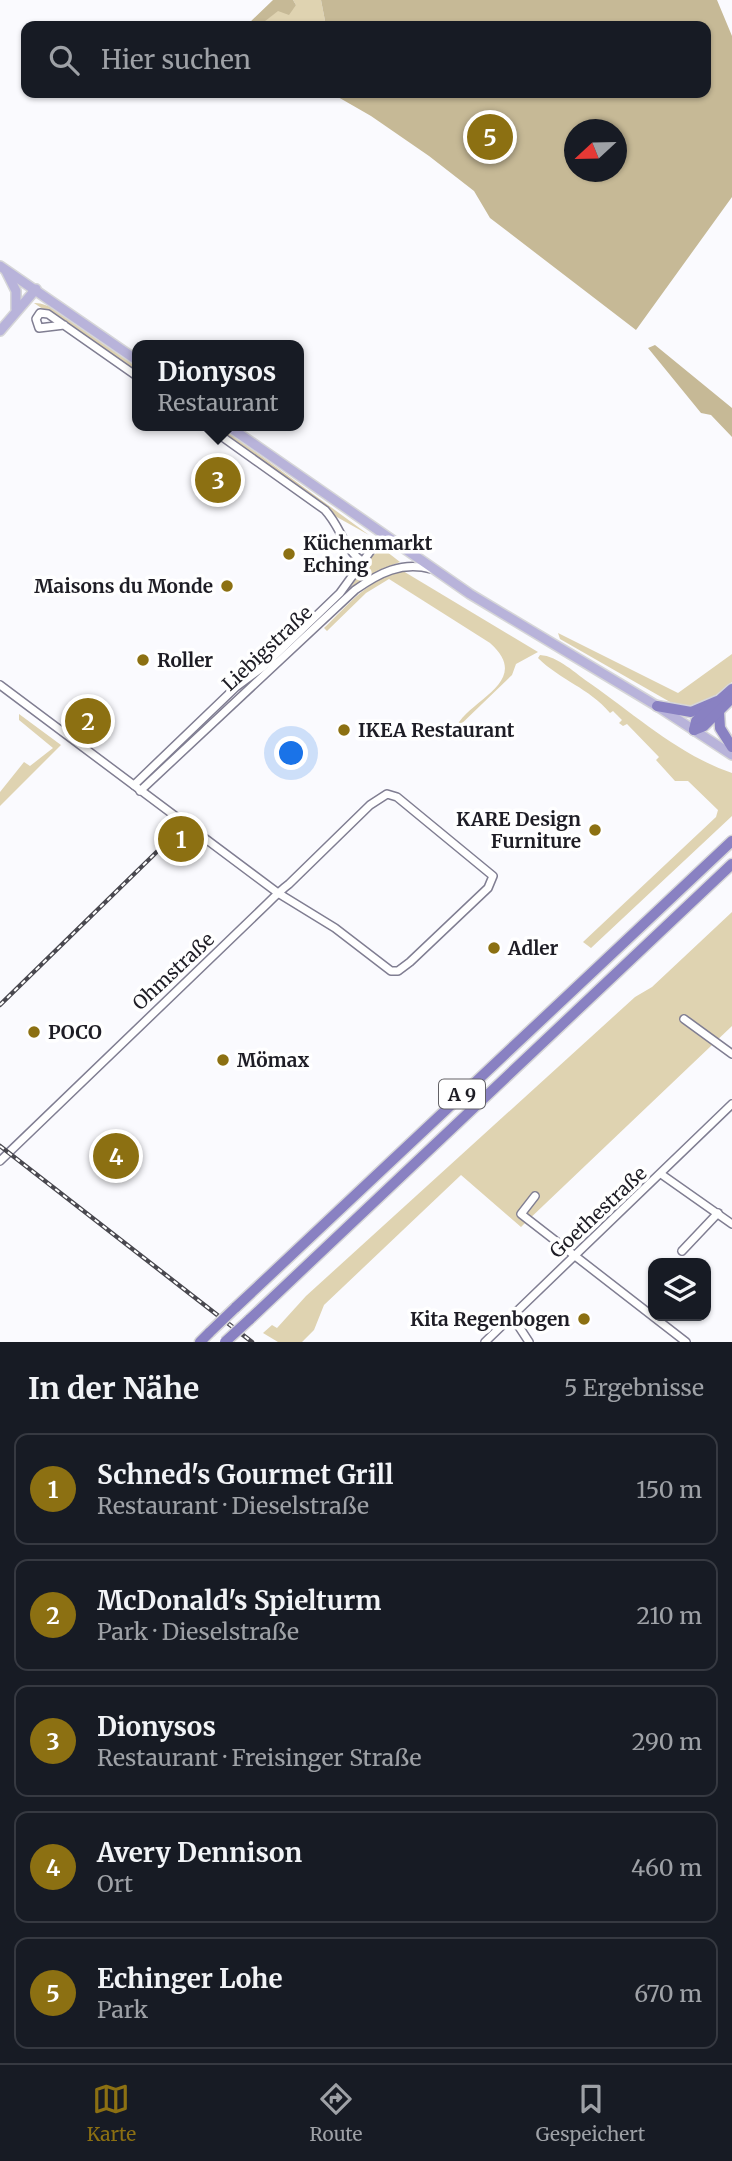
<!DOCTYPE html>
<html lang="de">
<head>
<meta charset="utf-8">
<style>
	:root { --surface:#171b24; --page:#242831; --text:#f1f3f6; --muted:#9ea1a6; --line:#363941; --accent:#8c7012 }
	body { margin:0; font-family:Merriweather,serif; background:var(--page); color:var(--text) }
	.controls { position:absolute; right:21px; bottom:21px; display:grid; overflow:hidden; border-radius:14px; box-shadow:0 2px 5px #0004 }
	.controls button { width:63px; height:63px; display:grid; place-items:center; padding:0; border:0; border-bottom:2px solid var(--line); background:var(--surface); color:var(--text); font:35px sans-serif }
	.compass { position:absolute; left:564px; top:119px; width:63px; height:63px; border-radius:50%; background:var(--surface); box-shadow:0 2px 5px #0004; rotate:248deg }
	.you { position:absolute; left:292px; top:754px; width:24px; height:24px; margin:-18px; border:5px solid #fff; border-radius:50%; background:#1a73e8; box-shadow:0 0 0 10px #1a73e833 }
	.badge { display:grid; place-items:center; width:46px; height:46px; border-radius:50%; background:var(--accent); color:#fff; font-size:23px; font-weight:700 }
	.pin { position:absolute; translate:-50% -50%; border:4px solid #fff; box-shadow:0 2px 7px #0006 }
	.popup { position:absolute; left:132px; top:340px; width:172px; height:91px; box-sizing:border-box; display:grid; place-content:center; border-radius:14px; background:var(--surface); filter:drop-shadow(0 2px 5px #0005); font-size:23px; white-space:nowrap; color:var(--muted) }
	.popup b { font-size:26px; color:var(--text) }
	.popup::after { content:''; position:absolute; left:50%; top:100%; margin-left:-14px; border:14px solid transparent; border-top-color:var(--surface) }
	.list { margin:0; padding:0; list-style:none }
	h2 { display:flex; justify-content:space-between; align-items:center; height:91px; margin:0; padding:0 28px; font-size:30px }
	h2 small { font-size:23px; font-weight:400; color:var(--muted) }
	.list li { display:grid; grid-template-columns:46px 1fr auto; gap:21px; align-items:center; box-sizing:border-box; height:112px; margin:0 14px 14px; padding:0 14px; border:2px solid var(--line); border-radius:14px }
	.list b { display:block; font-size:26px; white-space:nowrap }
	.list p { margin:0; font-size:23px; white-space:nowrap; color:var(--muted) }
	.list em { font-size:23px; font-style:normal; color:var(--muted) }
	.icon { flex:none; width:38px; height:38px; fill:none; stroke:currentColor; stroke-width:2; stroke-linecap:round; stroke-linejoin:round }
	.map { position:relative; flex:none; width:732px; height:1342px; overflow:hidden }
	.search { position:absolute; background:var(--surface); box-shadow:0 2px 5px #0004; left:21px; right:21px; top:21px; height:77px; display:flex; align-items:center; gap:18px; box-sizing:border-box; padding:0 24px; border-radius:14px; color:var(--muted); font-size:26px }
	.sheet { height:721px; background:var(--surface) }
	nav { display:flex; justify-content:space-around; align-items:center; box-sizing:border-box; height:98px; border-top:2px solid var(--line); background:var(--surface); font-size:19px; color:var(--muted) }
	nav a { display:grid; justify-items:center; gap:4px }
	nav .on { color:var(--accent) }
	.map>svg:first-child { display:block }
	.green { fill:#dfd3b1 }
	.forest { fill:#c6b996; fill-rule:evenodd }
	.lines { fill:none; stroke-linecap:round; stroke-linejoin:round }
	.minor-casing { stroke:#807e92; stroke-width:10 }
	.major-casing { stroke:#d6d6d8; stroke-width:12 }
	.highway-casing { stroke:#d6d6d8; stroke-width:13 }
	.minor { stroke:#fff; stroke-width:7 }
	.major { stroke:#b8b3da; stroke-width:9 }
	.highway { stroke:#8981c2; stroke-width:10 }
	.rail-casing { stroke:#49484f; stroke-width:4.5 }
	.rail { stroke:#fff; stroke-width:2; stroke-dasharray:5; stroke-linecap:butt }
	.highway-bridge-casing { stroke:#d6d6d8; stroke-width:13; stroke-linecap:butt }
	.highway-bridge { stroke:#8981c2; stroke-width:10 }
	.poi-dot { fill:#8c7012; stroke:#fff; stroke-width:2.5 }
	.labels { text-anchor:middle; dominant-baseline:central; stroke-width:7; stroke-linejoin:round; paint-order:stroke }
	.shield { fill:#fff; stroke:#626166; stroke-width:2 }
	.shield-label { font-size:18px; font-weight:bold; fill:#1e1d25 }
	.poi-label { font-size:19px; font-weight:bold; fill:#1e1d25; stroke:#fff; text-anchor:start }
	.street-label { font-size:19px; fill:#1e1d25; stroke:#fff }
</style>
</head>
<body>
<div class="map">
<svg width="732" height="1342" viewBox="0 0 732 1342">
	<rect width="100%" height="100%" fill="#fafafe"/>
	<!-- green -->
	<g class="green">
		<polygon points="293,0 321,0 326,26 259,26 278,10 296,5"/>
		<path d="M34,303C57,301 117,352 137,367V373Z"/>
		<polygon points="213,426 220,426 369,535 335,516 320,501"/>
		<polygon points="382,548 400,562 379,570 350,588 371,557"/>
		<path d="M403,571L538,652L516,664L512,675L455,730C465,700 535,683 490,643L389,579L366,593L327,631L324,628C348,605 369,578 403,571Z"/>
		<path d="M558,633L678,693L732,654V682C714,697 701,709 677,706L560,639Z"/>
		<path d="M540,655C558,656 576,674 591,684C635,715 681,756 732,773V816L591,948L583,942L716,817L718,810L688,781H675L656,760L659,757L627,724L623,726L619,723L622,720L613,711L610,713C589,688 560,680 538,658Z"/>
		<polygon points="19,714 61,745 0,806 0,792 24,762 30,766 53,748 19,720"/>
		<polygon points="732,912 732,1026 524,1224 521,1227 461,1175 324,1305 314,1330 302,1342 278,1342 263,1333 272,1325 277,1328 306,1296 635,997 652,987"/>
	</g>
	<!-- forest -->
	<g class="forest">
		<polygon points="273,0 293,0 296,5 289,15 278,11 259,26 246,26"/>
		<path d="M321,0H717L732,36V197L636,330L490,218L474,191L429,156L371,116L331,93H706V26H326ZM574,130H616V172H574Z"/>
		<polygon points="655,345 732,408 732,437 711,415 701,413 648,348"/>
	</g>
	<g class="lines">
		<defs>
			<g id="minor">
				<polyline points="64,325 39,328 36,319 40,313 48,314 138,377"/>
				<path d="M207,426L325,510C341,527 343,548 363,562"/>
				<path d="M0,685L278,893L335,928L391,971H398L410,962L488,888L493,876L397,797L387,794L370,805L289,884C281,890 274,897 267,904L0,1161"/>
				<polyline points="134,785 236,687 263,667 340,593 377,542 394,543"/>
				<path d="M140,791L355,590C379,573 402,561 431,569"/>
				<polyline points="684,1019 732,1054"/>
				<polyline points="661,1174 732,1224"/>
				<polyline points="535,1196 521,1214 686,1342"/>
				<polyline points="682,1251 718,1213"/>
				<polyline points="512,1316 529,1342"/>
				<polyline points="485,1342 732,1104"/>
			</g>
			<g id="major">
				<polyline points="0,266 138,361"/>
				<polyline points="6,271 16,291 16,309"/>
				<polyline points="0,331 36,289"/>
				<polyline points="228,426 470,594 657,706 732,755"/>
			</g>
			<g id="highway">
				<polyline points="657,706 691,712 717,701"/>
				<polyline points="719,711 720,728 732,747"/>
				<polyline points="694,730 696,721 732,689"/>
				<polyline points="694,730 704,726 732,698"/>
				<polyline points="235,1308 732,841"/>
				<polyline points="249,1320 732,864"/>
				<polyline points="200,1342 210,1332"/>
			</g>
		</defs>
		<!-- minor casing -->
		<use href="#minor" class="minor-casing"/>
		<!-- major casing -->
		<use href="#major" class="major-casing"/>
		<!-- highway casing -->
		<use href="#highway" class="highway-casing"/>
		<!-- minor -->
		<use href="#minor" class="minor"/>
		<!-- major -->
		<use href="#major" class="major"/>
		<!-- highway -->
		<use href="#highway" class="highway"/>
		<defs>
			<g id="rail">
				<polyline points="0,1005 171,838 188,816"/>
				<polyline points="0,1146 252,1342"/>
			</g>
		</defs>
		<!-- rail casing -->
		<use href="#rail" class="rail-casing"/>
		<!-- rail -->
		<use href="#rail" class="rail"/>
		<defs>
			<g id="highway-bridge">
				<polyline points="210,1332 235,1308"/>
				<polyline points="225,1342 249,1320"/>
			</g>
		</defs>
		<!-- highway-bridge casing -->
		<use href="#highway-bridge" class="highway-bridge-casing"/>
		<!-- highway-bridge -->
		<use href="#highway-bridge" class="highway-bridge"/>
	</g>
	<!-- markers -->
	<g class="poi-dot">
		<circle cx="289" cy="554" r="7"/>
		<circle cx="227" cy="586" r="7"/>
		<circle cx="143" cy="660" r="7"/>
		<circle cx="344" cy="730" r="7"/>
		<circle cx="595" cy="830" r="7"/>
		<circle cx="494" cy="948" r="7"/>
		<circle cx="34" cy="1032" r="7"/>
		<circle cx="223" cy="1060" r="7"/>
		<circle cx="584" cy="1319" r="7"/>
	</g>
	<g class="labels">
		<!-- shield labels -->
		<rect class="shield" x="439" y="1079.5" width="46" height="29" rx="5"/>
		<g class="shield-label">
			<text x="462" y="1094">A 9</text>
		</g>
		<!-- poi labels -->
		<g class="poi-label">
			<text x="303" y="543">Küchenmarkt<tspan x="303" dy="22">Eching</tspan></text>
			<text x="213" y="586" text-anchor="end">Maisons du Monde</text>
			<text x="157" y="660">Roller</text>
			<text x="358" y="730">IKEA Restaurant</text>
			<text x="581" y="819" text-anchor="end">KARE Design<tspan x="581" dy="22">Furniture</tspan></text>
			<text x="508" y="948">Adler</text>
			<text x="48" y="1032">POCO</text>
			<text x="237" y="1060">Mömax</text>
			<text x="570" y="1319" text-anchor="end">Kita Regenbogen</text>
		</g>
		<!-- street labels -->
		<g class="street-label">
			<text transform="translate(267 648) rotate(-43)">Liebigstraße</text>
			<text transform="translate(173 971) rotate(-43)">Ohmstraße</text>
			<text transform="translate(598 1212) rotate(-43)">Goethestraße</text>
		</g>
	</g>
</svg>
<div class="controls">
<button><svg class="icon" aria-label="layers" viewBox="0 0 24 24"><path d="M12 4l9 5-9 5-9-5zM3 14l9 5 9-5"/></svg></button>
</div>
<svg class="compass" viewBox="-18 -18 36 36"><path d="M0-13l5 13h-10z" fill="#e53935"/><path d="M0 13l5-13h-10z" fill="#9ea1a6"/></svg>
<div class="you"></div>
<div class="pin badge" style="left:181px;top:839px">1</div>
<div class="pin badge" style="left:88px;top:721px">2</div>
<div class="pin badge" style="left:218px;top:480px">3</div>
<div class="popup"><b>Dionysos</b>Restaurant</div>
<div class="pin badge" style="left:116px;top:1156px">4</div>
<div class="pin badge" style="left:490px;top:137px">5</div>
<div class="search"><svg class="icon" aria-label="search" viewBox="0 0 24 24"><circle cx="10" cy="10" r="6"/><path d="M15 15l6 6"/></svg>Hier suchen</div>
</div>
<section class="sheet">
<h2>In der Nähe<small>5 Ergebnisse</small></h2>
<ul class="list">
<li><span class="badge">1</span><div><b>Schned's Gourmet Grill</b><p>Restaurant · Dieselstraße</p></div><em>150 m</em></li>
<li><span class="badge">2</span><div><b>McDonald's Spielturm</b><p>Park · Dieselstraße</p></div><em>210 m</em></li>
<li><span class="badge">3</span><div><b>Dionysos</b><p>Restaurant · Freisinger Straße</p></div><em>290 m</em></li>
<li><span class="badge">4</span><div><b>Avery Dennison</b><p>Ort</p></div><em>460 m</em></li>
<li><span class="badge">5</span><div><b>Echinger Lohe</b><p>Park</p></div><em>670 m</em></li>
</ul>
</section>
<nav>
<a class="on"><svg class="icon" aria-label="map" viewBox="0 0 24 24"><path d="M3 6l6-2 6 2 6-2v14l-6 2-6-2-6 2zM9 4v14M15 6v14"/></svg>Karte</a>
<a><svg class="icon" aria-label="directions" viewBox="0 0 24 24"><path d="M12 3l9 9-9 9-9-9zM9 14v-3h6M13 9l2 2-2 2"/></svg>Route</a>
<a><svg class="icon" aria-label="saved" viewBox="0 0 24 24"><path d="M7 4h10v16l-5-4-5 4z"/></svg>Gespeichert</a>
</nav>
</body>
</html>
